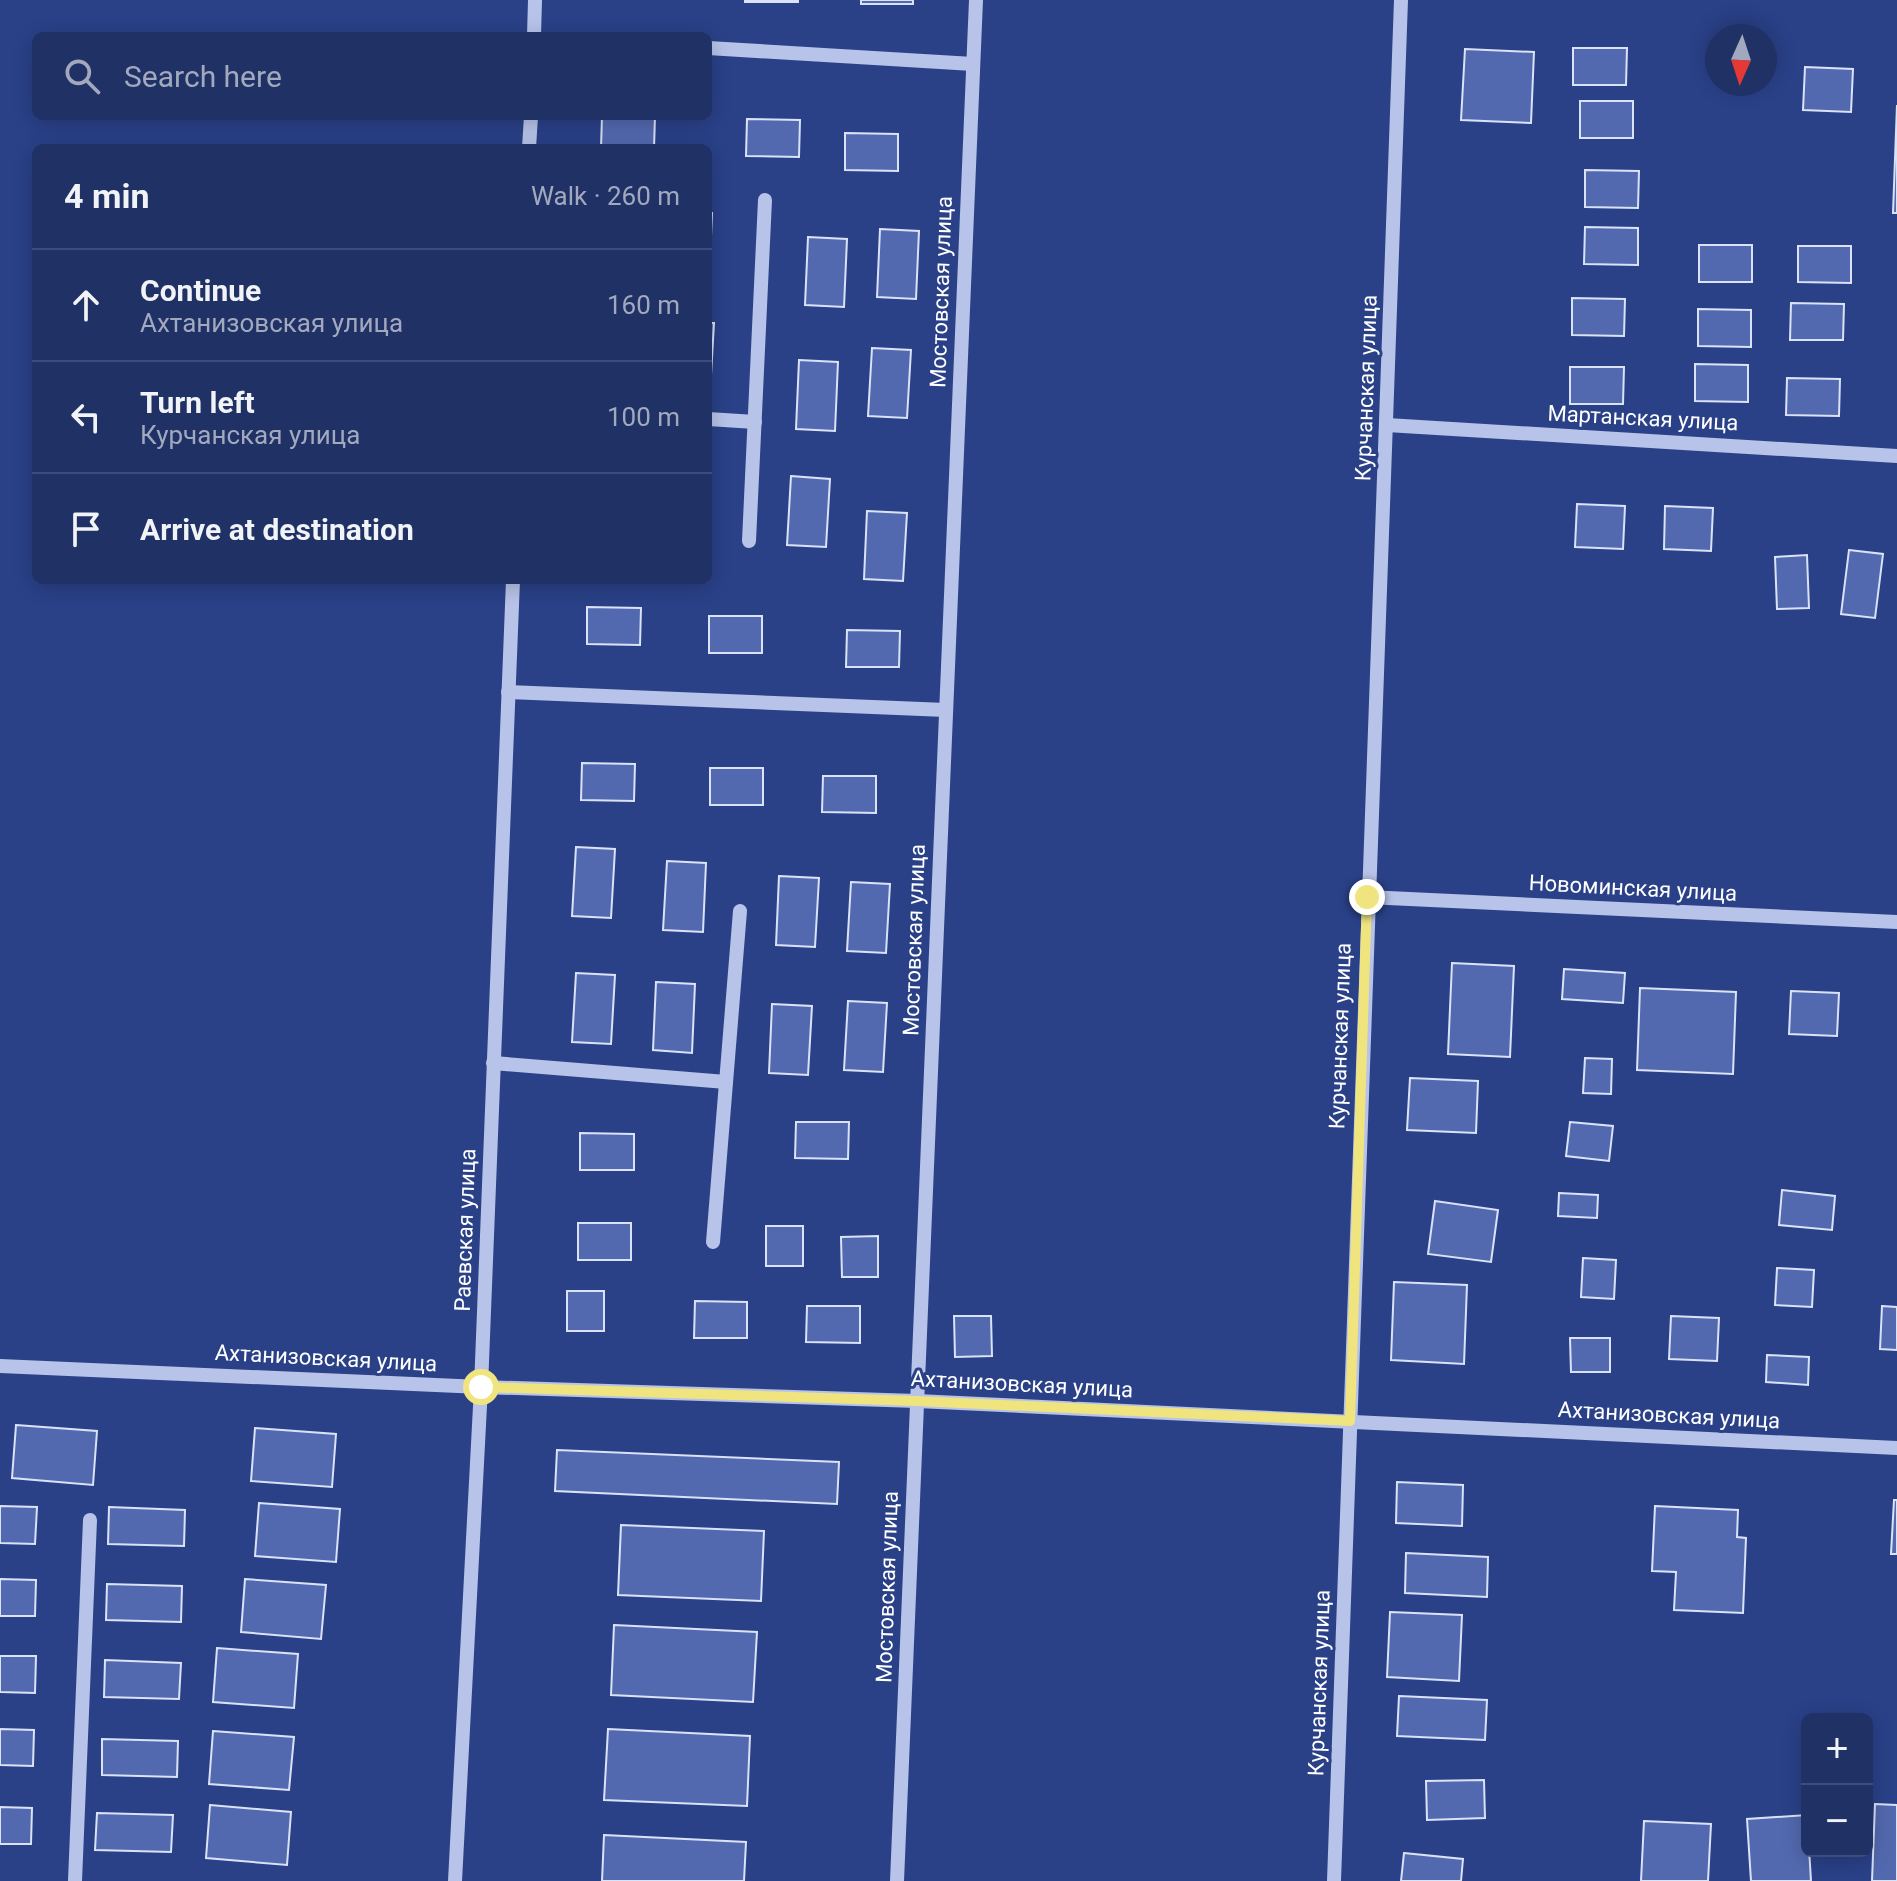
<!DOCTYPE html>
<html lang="en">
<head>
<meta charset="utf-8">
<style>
	:root { --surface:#203166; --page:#2d3d6f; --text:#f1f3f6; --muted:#a2a9bf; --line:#3d4c7a }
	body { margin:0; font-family:Roboto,sans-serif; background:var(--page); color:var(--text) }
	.controls { position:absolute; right:24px; bottom:24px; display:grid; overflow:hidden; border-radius:12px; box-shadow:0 4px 20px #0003 }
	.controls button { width:72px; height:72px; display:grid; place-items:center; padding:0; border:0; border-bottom:2px solid var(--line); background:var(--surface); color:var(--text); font:40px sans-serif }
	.compass { position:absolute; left:1705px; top:24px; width:72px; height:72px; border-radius:50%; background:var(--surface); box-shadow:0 4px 20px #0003; rotate:183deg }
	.stop { position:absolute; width:24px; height:24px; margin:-18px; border:6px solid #efe47e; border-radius:50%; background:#fff }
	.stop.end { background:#efe47e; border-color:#fff; box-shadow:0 2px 8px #0008 }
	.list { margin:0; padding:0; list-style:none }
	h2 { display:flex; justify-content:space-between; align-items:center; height:104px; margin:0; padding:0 32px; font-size:34px }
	h2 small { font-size:26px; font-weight:400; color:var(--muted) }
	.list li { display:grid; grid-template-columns:52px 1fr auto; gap:24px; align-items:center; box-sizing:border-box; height:112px; padding:0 32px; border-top:2px solid var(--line) }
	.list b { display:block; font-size:30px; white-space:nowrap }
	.list p { margin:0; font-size:26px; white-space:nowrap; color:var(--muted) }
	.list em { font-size:26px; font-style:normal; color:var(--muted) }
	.icon { flex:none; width:44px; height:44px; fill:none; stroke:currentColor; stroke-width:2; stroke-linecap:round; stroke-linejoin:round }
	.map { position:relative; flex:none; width:1897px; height:1881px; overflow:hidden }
	.search { position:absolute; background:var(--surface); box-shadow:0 4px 20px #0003; left:32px; top:32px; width:680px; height:88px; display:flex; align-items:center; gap:20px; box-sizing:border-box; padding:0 28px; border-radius:12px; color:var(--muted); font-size:30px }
	.panel { position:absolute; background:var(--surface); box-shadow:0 4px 20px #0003; left:32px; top:144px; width:680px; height:440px; border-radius:12px }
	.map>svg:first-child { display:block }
	.building { fill:#5369af; stroke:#dae2f7; stroke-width:2 }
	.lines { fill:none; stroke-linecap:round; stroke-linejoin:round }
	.minor { stroke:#b7c3e8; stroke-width:14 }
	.route { stroke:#efe47e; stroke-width:10 }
	.labels { text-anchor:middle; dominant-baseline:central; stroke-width:6; stroke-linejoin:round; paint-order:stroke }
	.street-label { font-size:22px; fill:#fff; stroke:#2a4188 }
</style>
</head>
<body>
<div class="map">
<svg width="1897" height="1881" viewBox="0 0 1897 1881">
	<rect width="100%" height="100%" fill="#2a4188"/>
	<!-- building -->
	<g class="building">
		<rect x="745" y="0" width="53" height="2"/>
		<rect x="861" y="0" width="52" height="4"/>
		<polygon points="1573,48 1627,48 1626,85 1573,85"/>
		<polygon points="1465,49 1534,52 1531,123 1461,120"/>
		<polygon points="1805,67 1853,69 1851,112 1803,110"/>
		<rect x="1580" y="101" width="53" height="37"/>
		<polygon points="1897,105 1897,213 1893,213"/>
		<polygon points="602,116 655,116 654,148 601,148"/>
		<polygon points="747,119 800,120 799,157 746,156"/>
		<polygon points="845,133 898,134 898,171 845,170"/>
		<polygon points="1585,170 1639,171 1638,208 1585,207"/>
		<polygon points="708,212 712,213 709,282 708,282"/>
		<polygon points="1585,227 1638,228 1638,265 1584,264"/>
		<polygon points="880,229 919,231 916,299 877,297"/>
		<polygon points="808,237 847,239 844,307 805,305"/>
		<rect x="1699" y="245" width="53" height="37"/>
		<polygon points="1798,246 1851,246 1851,283 1798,282"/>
		<polygon points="1572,298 1625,299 1624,336 1572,335"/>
		<polygon points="1791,303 1844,304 1843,340 1790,340"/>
		<polygon points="1698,309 1751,310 1751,347 1698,346"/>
		<polygon points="708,323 714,323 710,392 708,392"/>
		<polygon points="872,348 911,350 907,418 868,416"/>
		<polygon points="799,360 838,362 835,431 796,429"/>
		<polygon points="1695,364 1748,365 1748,402 1695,401"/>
		<polygon points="1570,367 1624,367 1623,404 1570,404"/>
		<polygon points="1787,378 1840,379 1839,416 1786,415"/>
		<polygon points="791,476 830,479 826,547 787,545"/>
		<polygon points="1577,504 1625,506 1623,549 1575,547"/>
		<polygon points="1665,506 1713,508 1711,551 1664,549"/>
		<polygon points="867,511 907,513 903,581 864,579"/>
		<polygon points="1849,550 1883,554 1875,618 1841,614"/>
		<polygon points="1807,555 1809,608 1777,609 1775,557"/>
		<polygon points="587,607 641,608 640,645 587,644"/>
		<rect x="709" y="616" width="53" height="37"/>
		<polygon points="847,630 900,631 899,667 846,667"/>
		<polygon points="582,763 635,764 634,801 581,800"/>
		<rect x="710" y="768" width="53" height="37"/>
		<polygon points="823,776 876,776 876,813 822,812"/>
		<polygon points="576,847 615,849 611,918 572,916"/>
		<polygon points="667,861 706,863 703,932 663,930"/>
		<polygon points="779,876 819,878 815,947 776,945"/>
		<polygon points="851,882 890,884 886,953 847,951"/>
		<polygon points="1452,963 1514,966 1510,1057 1448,1054"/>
		<polygon points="1564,969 1625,973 1623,1003 1562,999"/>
		<polygon points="576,973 615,975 611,1044 572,1042"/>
		<polygon points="656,982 695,984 692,1053 653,1050"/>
		<polygon points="1640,988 1736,992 1733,1074 1637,1070"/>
		<polygon points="1791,991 1839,993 1837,1036 1789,1034"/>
		<polygon points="848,1001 887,1003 883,1072 844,1070"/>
		<polygon points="772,1004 812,1006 808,1075 769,1073"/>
		<polygon points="1585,1058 1612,1059 1611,1094 1583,1093"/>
		<polygon points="1410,1078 1478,1081 1476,1133 1407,1130"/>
		<polygon points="796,1122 849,1122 848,1159 795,1158"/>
		<polygon points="1570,1122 1613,1126 1609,1161 1566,1156"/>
		<polygon points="580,1133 634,1134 634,1170 580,1170"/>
		<polygon points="1782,1190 1835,1196 1832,1230 1779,1225"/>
		<polygon points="1559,1193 1598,1195 1597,1218 1558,1216"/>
		<polygon points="1435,1201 1498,1210 1491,1262 1428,1254"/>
		<rect x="578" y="1223" width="53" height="37"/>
		<rect x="766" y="1226" width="37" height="40"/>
		<polygon points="878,1236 878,1277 842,1277 841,1237"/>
		<polygon points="1583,1258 1616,1260 1614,1299 1581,1297"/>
		<polygon points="1777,1268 1814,1270 1812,1307 1775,1305"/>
		<polygon points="1394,1282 1467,1285 1464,1364 1391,1360"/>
		<rect x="567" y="1291" width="37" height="40"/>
		<polygon points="695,1301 747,1302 747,1338 694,1338"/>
		<polygon points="807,1306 860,1306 860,1343 806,1342"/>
		<polygon points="1882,1306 1897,1307 1897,1350 1880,1349"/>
		<polygon points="954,1316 991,1316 992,1356 955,1357"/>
		<polygon points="1671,1316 1719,1318 1717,1361 1669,1359"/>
		<polygon points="1570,1338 1610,1338 1610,1372 1571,1372"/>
		<polygon points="1767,1355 1809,1357 1808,1385 1766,1382"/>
		<polygon points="16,1425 97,1431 93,1485 12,1478"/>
		<polygon points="255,1428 336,1434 332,1487 251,1481"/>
		<polygon points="557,1450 839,1462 837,1504 555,1491"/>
		<polygon points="1397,1482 1463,1485 1462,1526 1396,1523"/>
		<polygon points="1894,1500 1897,1500 1897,1554 1891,1554"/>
		<polygon points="259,1503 340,1509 336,1562 255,1556"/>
		<polygon points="0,1506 37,1507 35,1544 0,1543"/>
		<polygon points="1655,1506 1738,1510 1737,1537 1746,1538 1743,1613 1674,1610 1676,1572 1652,1571"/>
		<polygon points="109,1507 185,1510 184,1546 108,1544"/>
		<polygon points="621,1525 764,1531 761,1601 618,1595"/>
		<polygon points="1406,1553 1488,1557 1487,1597 1405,1593"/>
		<polygon points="0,1579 36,1580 35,1616 0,1616"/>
		<polygon points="245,1579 326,1585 321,1639 241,1632"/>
		<polygon points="107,1584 182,1586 181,1622 106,1620"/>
		<polygon points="1390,1612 1462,1615 1459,1681 1387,1677"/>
		<polygon points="614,1625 757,1632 753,1702 611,1695"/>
		<polygon points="217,1648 298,1654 294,1708 213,1702"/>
		<polygon points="0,1656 36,1656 35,1693 0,1692"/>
		<polygon points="105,1660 181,1663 179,1699 104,1697"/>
		<polygon points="1399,1696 1487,1700 1485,1740 1397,1736"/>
		<polygon points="0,1729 34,1730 33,1766 0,1765"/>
		<polygon points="608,1729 750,1736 747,1806 604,1800"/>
		<polygon points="213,1731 294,1737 289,1790 209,1784"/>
		<polygon points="102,1739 178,1741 177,1777 102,1775"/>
		<polygon points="1484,1780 1485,1818 1427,1820 1426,1781"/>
		<polygon points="1875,1804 1897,1805 1897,1881 1872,1881"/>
		<polygon points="210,1805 291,1812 287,1865 206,1858"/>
		<polygon points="0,1807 32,1808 31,1844 0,1844"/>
		<polygon points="97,1813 173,1815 171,1852 95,1850"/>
		<polygon points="1807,1815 1811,1881 1751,1881 1747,1819"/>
		<polygon points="1644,1821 1711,1824 1708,1881 1641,1881"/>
		<polygon points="604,1835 746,1842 744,1881 602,1881"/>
		<polygon points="1404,1853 1463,1859 1461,1881 1401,1881"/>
	</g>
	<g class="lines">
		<!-- minor -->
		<g class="minor">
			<polyline points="534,36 535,0"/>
			<polyline points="708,48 973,64"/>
			<polyline points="529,148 531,116"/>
			<polyline points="708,419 755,422"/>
			<polyline points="1387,425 1897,456"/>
			<polyline points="749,541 765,200"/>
			<polyline points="508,692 946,710"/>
			<polyline points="1367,897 1897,922"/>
			<polyline points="493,1063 726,1082"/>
			<polyline points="713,1242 740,911"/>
			<polyline points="0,1366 481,1387 917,1401 1897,1448"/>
			<polyline points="75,1881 90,1520"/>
			<polyline points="455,1881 481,1387 513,580"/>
			<polyline points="897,1881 976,0"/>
			<polyline points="1334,1881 1401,0"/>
		</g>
	</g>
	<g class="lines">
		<!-- route -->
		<polyline class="route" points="481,1387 917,1401 1350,1421 1367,897"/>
	</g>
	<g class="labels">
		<!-- street labels -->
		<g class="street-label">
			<text transform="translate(941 292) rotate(-88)">Мостовская улица</text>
			<text transform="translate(1366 388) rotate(-88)">Курчанская улица</text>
			<text transform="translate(1643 418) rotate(3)">Мартанская улица</text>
			<text transform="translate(1633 888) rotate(3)">Новоминская улица</text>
			<text transform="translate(914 940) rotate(-88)">Мостовская улица</text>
			<text transform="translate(1340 1036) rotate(-88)">Курчанская улица</text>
			<text transform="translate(465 1230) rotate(-88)">Раевская улица</text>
			<text transform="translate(326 1358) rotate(3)">Ахтанизовская улица</text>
			<text transform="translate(1022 1384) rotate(3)">Ахтанизовская улица</text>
			<text transform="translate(1669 1415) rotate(3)">Ахтанизовская улица</text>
			<text transform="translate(887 1587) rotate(-88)">Мостовская улица</text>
			<text transform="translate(1319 1683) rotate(-88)">Курчанская улица</text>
		</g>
	</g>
</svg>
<div class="controls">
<button>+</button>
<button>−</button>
</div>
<svg class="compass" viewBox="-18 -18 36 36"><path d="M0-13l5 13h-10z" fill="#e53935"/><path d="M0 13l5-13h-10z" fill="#a2a9bf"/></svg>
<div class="stop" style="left:481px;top:1387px"></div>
<div class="stop end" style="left:1367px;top:897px"></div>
<div class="search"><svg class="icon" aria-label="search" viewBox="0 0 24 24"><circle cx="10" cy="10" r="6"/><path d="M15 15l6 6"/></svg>Search here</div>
<section class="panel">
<h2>4 min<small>Walk · 260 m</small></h2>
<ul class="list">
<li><svg class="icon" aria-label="ahead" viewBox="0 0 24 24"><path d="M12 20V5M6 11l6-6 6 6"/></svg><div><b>Continue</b><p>Ахтанизовская улица</p></div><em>160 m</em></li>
<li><svg class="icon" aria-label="left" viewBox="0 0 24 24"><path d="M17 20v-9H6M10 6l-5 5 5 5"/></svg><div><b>Turn left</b><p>Курчанская улица</p></div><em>100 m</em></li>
<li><svg class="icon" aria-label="arrive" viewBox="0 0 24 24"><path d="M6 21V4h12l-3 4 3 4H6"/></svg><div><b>Arrive at destination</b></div></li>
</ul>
</section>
</div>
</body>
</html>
